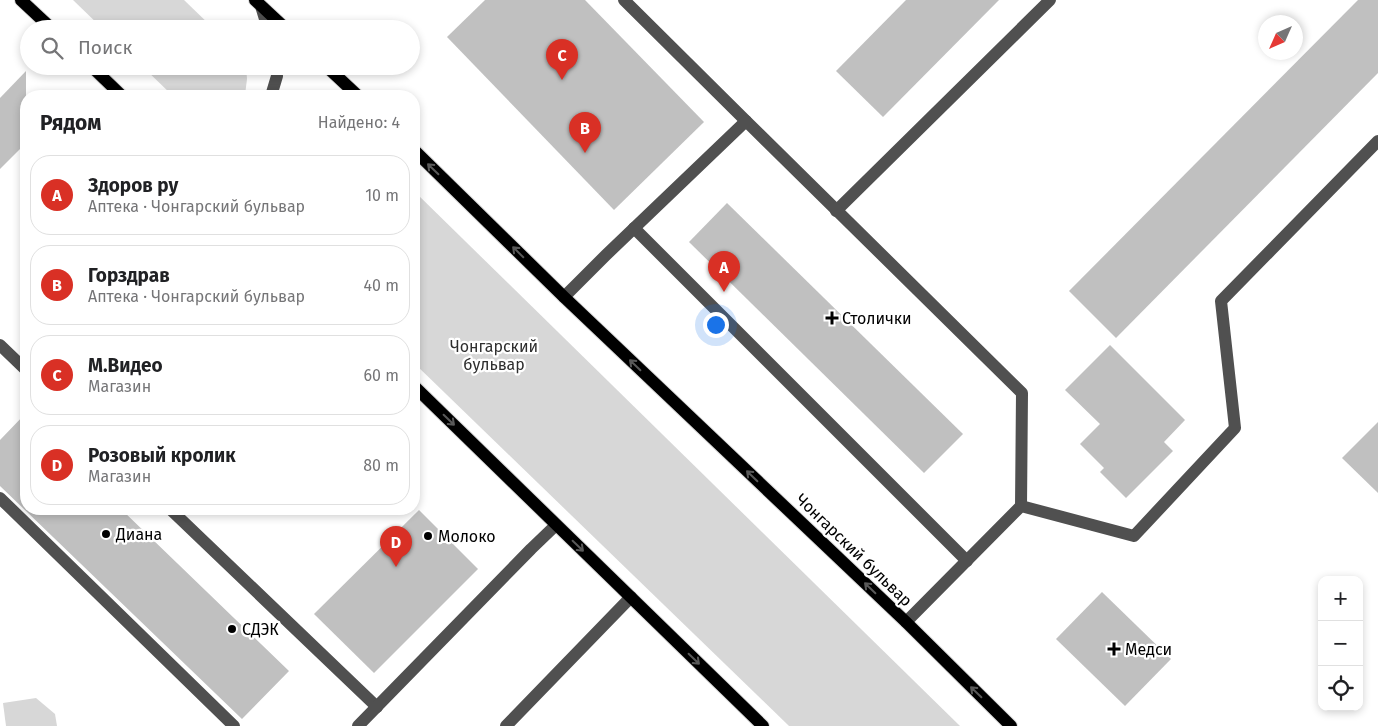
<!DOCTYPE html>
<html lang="ru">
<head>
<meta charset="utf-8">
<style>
	:root { --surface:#fff; --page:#f2f2f2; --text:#202124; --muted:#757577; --line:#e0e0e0; --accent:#d93025 }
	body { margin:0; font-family:"Fira Sans",sans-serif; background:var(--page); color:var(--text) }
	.controls { position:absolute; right:15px; bottom:15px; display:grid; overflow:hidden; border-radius:10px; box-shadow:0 2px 8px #0003 }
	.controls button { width:45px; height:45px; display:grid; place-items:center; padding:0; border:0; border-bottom:1px solid var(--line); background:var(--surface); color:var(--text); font:25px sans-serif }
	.compass { position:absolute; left:1258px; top:15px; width:45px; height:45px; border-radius:50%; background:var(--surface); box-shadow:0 2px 8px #0003; rotate:225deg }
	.you { position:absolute; left:715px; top:324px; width:18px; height:18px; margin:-12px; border:4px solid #fff; border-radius:50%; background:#1a73e8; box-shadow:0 0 0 8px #1a73e833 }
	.badge { display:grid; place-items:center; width:32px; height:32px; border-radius:50%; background:var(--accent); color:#fff; font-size:16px; font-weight:700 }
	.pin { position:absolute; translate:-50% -41px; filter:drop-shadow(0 1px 2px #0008) }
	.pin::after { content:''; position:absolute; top:26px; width:18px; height:15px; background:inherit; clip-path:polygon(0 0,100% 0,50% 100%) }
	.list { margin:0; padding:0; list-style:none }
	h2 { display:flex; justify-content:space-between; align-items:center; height:65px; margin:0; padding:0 20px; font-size:21px }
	h2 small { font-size:16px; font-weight:400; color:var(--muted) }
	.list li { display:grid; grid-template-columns:32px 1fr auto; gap:15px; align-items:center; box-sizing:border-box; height:80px; margin:0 10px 10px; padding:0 10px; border:1px solid var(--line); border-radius:20px }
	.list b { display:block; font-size:19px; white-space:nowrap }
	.list p { margin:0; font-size:16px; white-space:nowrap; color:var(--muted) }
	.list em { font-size:16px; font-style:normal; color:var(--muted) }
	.icon { flex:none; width:28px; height:28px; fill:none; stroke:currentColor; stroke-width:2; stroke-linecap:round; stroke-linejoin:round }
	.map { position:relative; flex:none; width:1378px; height:726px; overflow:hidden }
	.search { position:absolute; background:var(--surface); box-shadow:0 2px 8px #0003; left:20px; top:20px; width:400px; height:55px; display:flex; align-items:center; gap:12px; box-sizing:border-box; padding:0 18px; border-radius:28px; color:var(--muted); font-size:19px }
	.panel { position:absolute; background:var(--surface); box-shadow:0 2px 8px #0003; left:20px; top:90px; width:400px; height:425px; border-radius:20px }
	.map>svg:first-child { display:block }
	.green { fill:#d7d7d7 }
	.building { fill:#c0c0c0 }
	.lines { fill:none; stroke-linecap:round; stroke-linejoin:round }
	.major-casing { stroke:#dbdbdb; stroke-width:14 }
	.minor { stroke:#505050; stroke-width:12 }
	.major { stroke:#000; stroke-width:12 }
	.oneway { stroke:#595959 }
	.poi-dot { fill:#000; stroke:#fff; stroke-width:2 }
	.labels { text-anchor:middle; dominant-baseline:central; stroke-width:4.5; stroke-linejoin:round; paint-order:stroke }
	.poi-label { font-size:16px; fill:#000; stroke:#fff; text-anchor:start }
	.park-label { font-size:16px; fill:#2e2e2e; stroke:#fff }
	.street-label { font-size:16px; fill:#000; stroke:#fff }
</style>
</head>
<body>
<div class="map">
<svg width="1378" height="726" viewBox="0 0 1378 726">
	<rect width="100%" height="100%" fill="#fff"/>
	<!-- green -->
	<g class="green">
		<polygon points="73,0 184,0 214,29 103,29"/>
		<polygon points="142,66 246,66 247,79 245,95 173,96"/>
		<polygon points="414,191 960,726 789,726 414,363"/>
		<polygon points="36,698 55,714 57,726 6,726 3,703"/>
	</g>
	<!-- building -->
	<g class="building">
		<polygon points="485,0 585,0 704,122 614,210 447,37"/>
		<polygon points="906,0 999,0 883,117 836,71"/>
		<polygon points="1358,0 1378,0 1378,73 1116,338 1069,291"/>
		<polygon points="26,71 26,143 0,169 0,98"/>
		<polygon points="727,203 963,434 924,473 689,242"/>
		<polygon points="1110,345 1185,420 1164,442 1173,451 1126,498 1100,472 1104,468 1080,444 1100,424 1065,390"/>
		<polygon points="26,413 26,509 121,509 289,671 242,719 0,486 0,440"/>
		<polygon points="1378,422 1378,493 1342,458"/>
		<polygon points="419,510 478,569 374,673 314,614"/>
		<polygon points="1102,592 1171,659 1125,706 1056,639"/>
	</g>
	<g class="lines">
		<defs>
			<g id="major">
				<polyline points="21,0 52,29"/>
				<polyline points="255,0 286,29"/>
				<polyline points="91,66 122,96"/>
				<polyline points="326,66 358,96"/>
				<polyline points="414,150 564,297 906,622 1011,726"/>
				<polyline points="414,386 763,726"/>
			</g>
		</defs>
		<!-- major casing -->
		<use href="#major" class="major-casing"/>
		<!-- minor -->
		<g class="minor">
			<polyline points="624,0 746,121"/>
			<polyline points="261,6 268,29"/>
			<polyline points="271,96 277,76 276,66"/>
			<polyline points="836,211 1050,0"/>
			<polyline points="634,228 967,561"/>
			<polyline points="564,297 606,255 746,121 1022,393 1021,506"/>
			<polyline points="0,345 26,370"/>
			<polyline points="0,498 234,726"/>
			<polyline points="170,509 377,707"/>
			<polyline points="906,622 1021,506 1134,536 1235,428 1221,301 1378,141"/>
			<polyline points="358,726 531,549 556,525"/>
			<polyline points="506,726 631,597"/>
		</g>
		<!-- major -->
		<use href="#major" class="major"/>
	</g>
	<!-- one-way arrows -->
	<defs><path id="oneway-shaft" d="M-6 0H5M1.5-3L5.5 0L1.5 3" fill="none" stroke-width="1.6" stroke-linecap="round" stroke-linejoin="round" transform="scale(1.25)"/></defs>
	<g class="oneway">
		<use href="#oneway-shaft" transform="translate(433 169) rotate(-136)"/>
		<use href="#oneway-shaft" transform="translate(518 252) rotate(-135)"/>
		<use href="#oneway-shaft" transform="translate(635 365) rotate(-136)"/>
		<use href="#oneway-shaft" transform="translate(449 420) rotate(44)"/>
		<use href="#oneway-shaft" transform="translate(752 476) rotate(-136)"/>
		<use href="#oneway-shaft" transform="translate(578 546) rotate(44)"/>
		<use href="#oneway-shaft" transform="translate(870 588) rotate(-136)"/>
		<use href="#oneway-shaft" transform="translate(694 659) rotate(44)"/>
		<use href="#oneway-shaft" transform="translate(976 692) rotate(-136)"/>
	</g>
	<!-- markers -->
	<g class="poi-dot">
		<path d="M829.5 310.5h5v5h5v5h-5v5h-5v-5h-5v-5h5z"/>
		<circle cx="106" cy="534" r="5"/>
		<circle cx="428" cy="536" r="5"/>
		<circle cx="232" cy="629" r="5"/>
		<path d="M1111.5 641.5h5v5h5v5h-5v5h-5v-5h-5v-5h5z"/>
	</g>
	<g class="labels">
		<!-- poi labels -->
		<g class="poi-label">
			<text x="842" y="318">Столички</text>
			<text x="116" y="534">Диана</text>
			<text x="438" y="536">Молоко</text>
			<text x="242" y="629">СДЭК</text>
			<text x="1125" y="649">Медси</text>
		</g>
		<!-- park labels -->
		<g class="park-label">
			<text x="494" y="346">Чонгарский<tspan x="494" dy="18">бульвар</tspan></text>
		</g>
		<!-- street labels -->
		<g class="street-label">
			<text transform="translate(854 550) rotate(44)">Чонгарский бульвар</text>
		</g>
	</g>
</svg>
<div class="controls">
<button>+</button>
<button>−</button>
<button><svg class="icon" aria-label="locate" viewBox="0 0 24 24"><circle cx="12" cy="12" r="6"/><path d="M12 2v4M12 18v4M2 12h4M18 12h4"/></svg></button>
</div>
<svg class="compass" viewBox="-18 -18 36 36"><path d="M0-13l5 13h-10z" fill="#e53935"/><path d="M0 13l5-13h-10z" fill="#757577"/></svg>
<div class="you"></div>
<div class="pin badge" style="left:724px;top:292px">A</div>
<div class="pin badge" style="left:585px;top:153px">B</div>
<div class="pin badge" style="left:562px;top:80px">C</div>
<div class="pin badge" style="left:396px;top:567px">D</div>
<div class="search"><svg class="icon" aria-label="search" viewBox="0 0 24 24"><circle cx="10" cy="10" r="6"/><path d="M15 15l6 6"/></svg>Поиск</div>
<section class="panel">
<h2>Рядом<small>Найдено: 4</small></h2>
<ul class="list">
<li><span class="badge">A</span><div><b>Здоров ру</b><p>Аптека · Чонгарский бульвар</p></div><em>10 m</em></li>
<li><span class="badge">B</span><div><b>Горздрав</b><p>Аптека · Чонгарский бульвар</p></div><em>40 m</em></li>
<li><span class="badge">C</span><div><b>М.Видео</b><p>Магазин</p></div><em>60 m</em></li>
<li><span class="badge">D</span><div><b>Розовый кролик</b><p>Магазин</p></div><em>80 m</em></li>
</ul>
</section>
</div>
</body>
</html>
